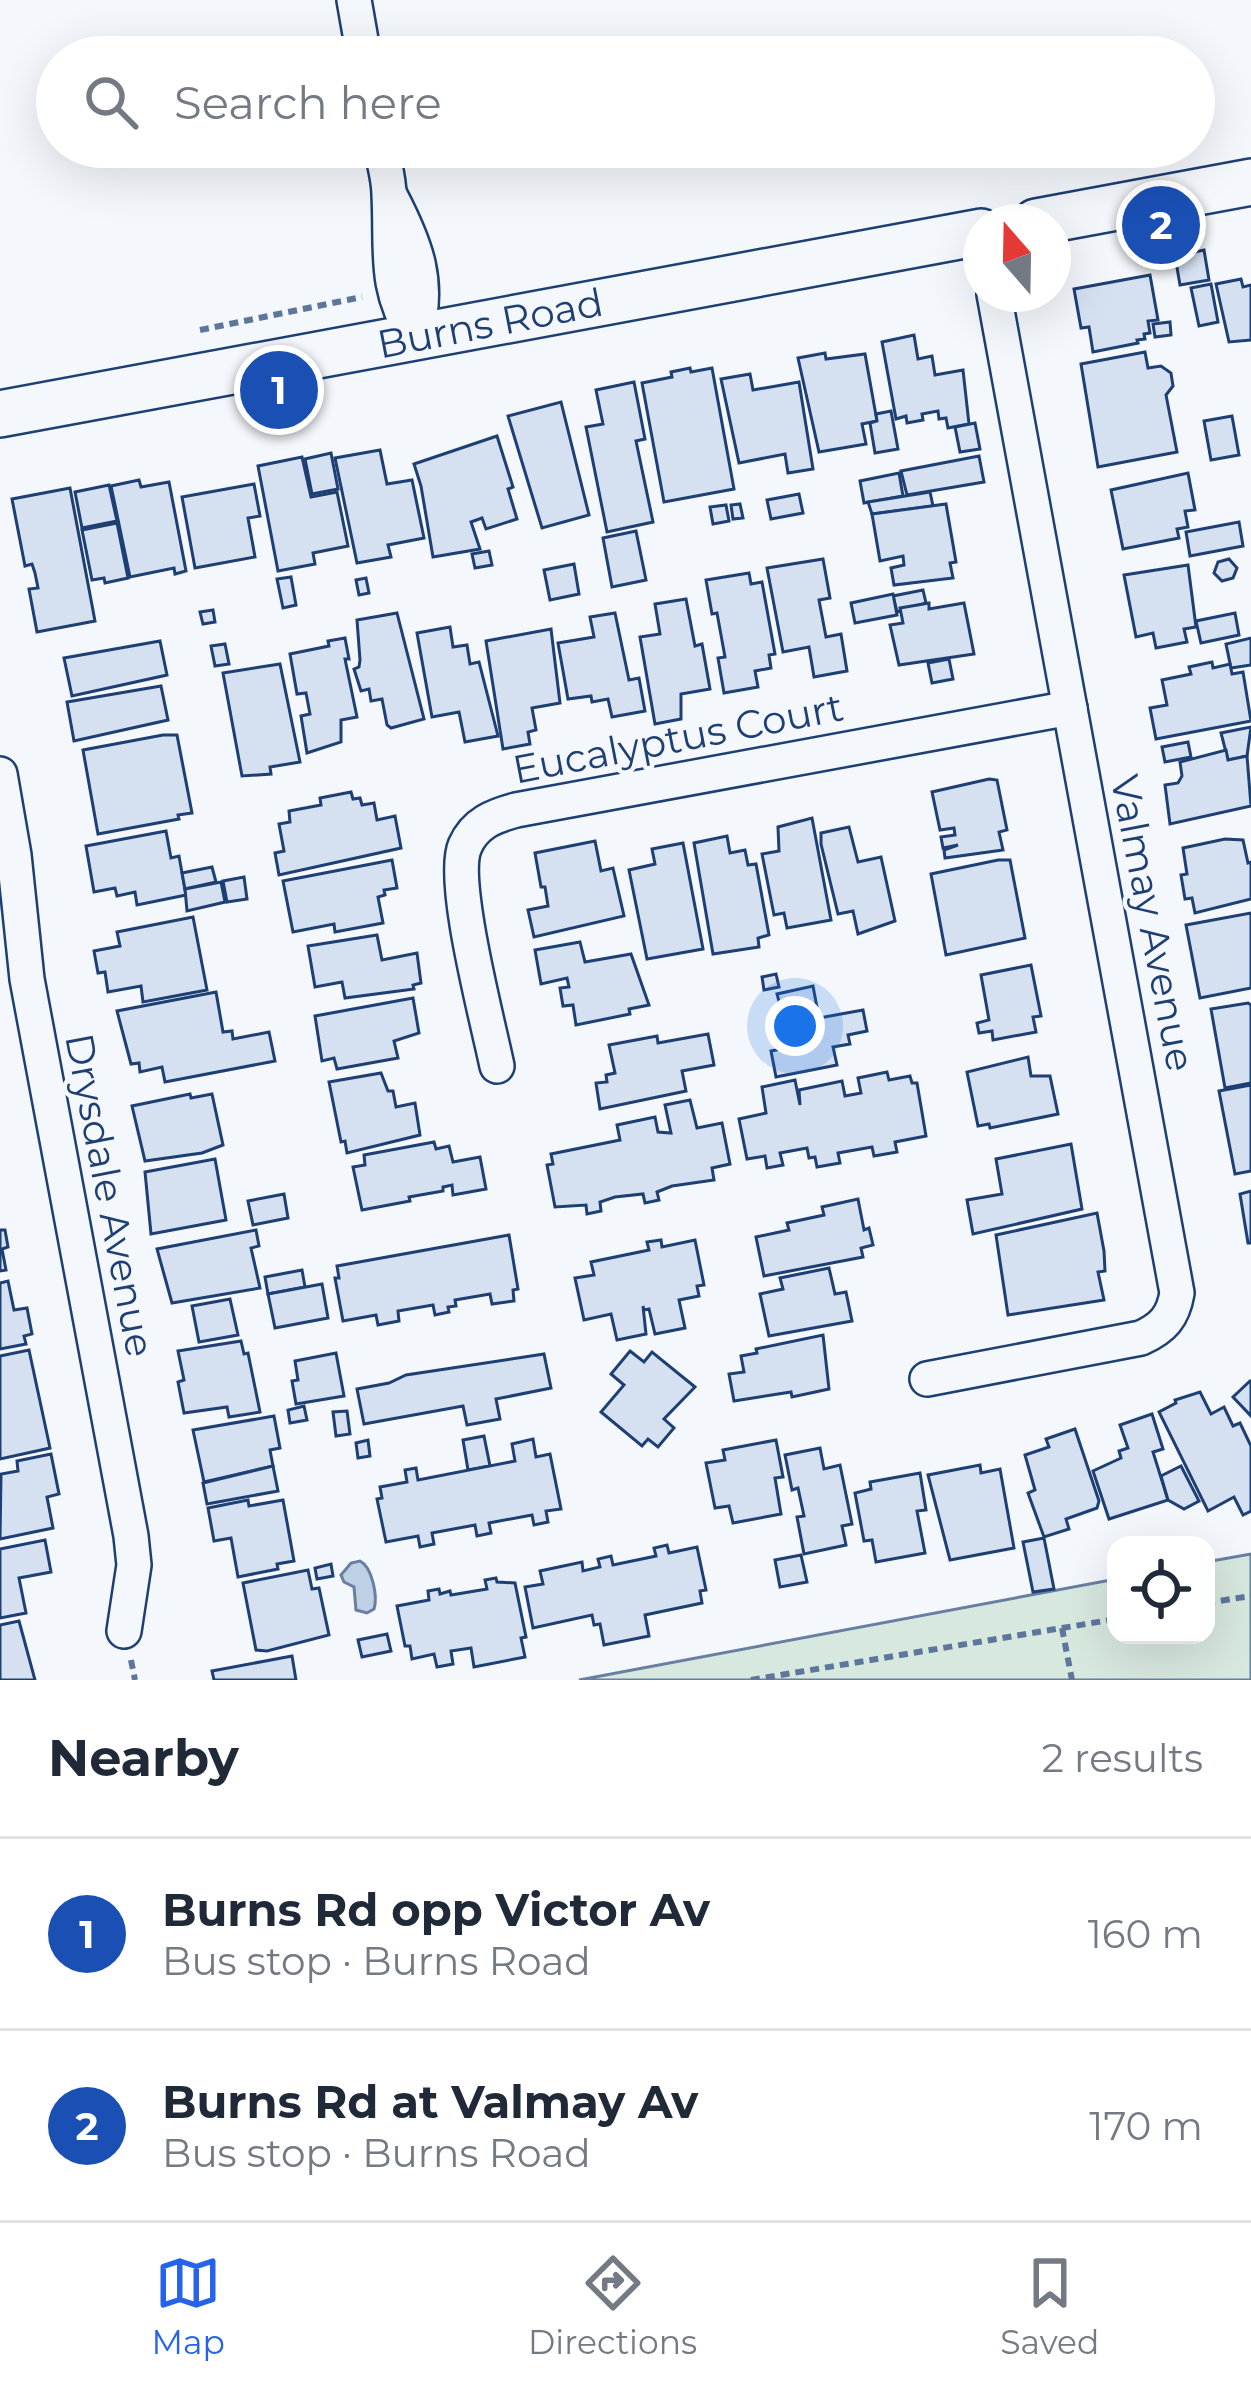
<!DOCTYPE html>
<html lang="en">
<head>
<meta charset="utf-8">
<style>
	:root { --surface:#fff; --page:#f6f6f7; --text:#1f2937; --muted:#747a83; --line:#e0e1e3; --accent:#2563eb }
	body { margin:0; font-family:Montserrat,sans-serif; background:var(--page); color:var(--text) }
	.controls { position:absolute; right:36px; bottom:36px; display:grid; overflow:hidden; border-radius:24px; box-shadow:0 12px 48px #0002 }
	.controls button { width:108px; height:108px; display:grid; place-items:center; padding:0; border:0; border-bottom:3px solid var(--line); background:var(--surface); color:var(--text); font:60px sans-serif }
	.compass { position:absolute; left:963px; top:204px; width:108px; height:108px; border-radius:50%; background:var(--surface); box-shadow:0 12px 48px #0002; rotate:340deg }
	.you { position:absolute; left:795px; top:1026px; width:42px; height:42px; margin:-30px; border:9px solid #fff; border-radius:50%; background:#1a73e8; box-shadow:0 0 0 18px #1a73e833 }
	.badge { display:grid; place-items:center; width:78px; height:78px; border-radius:50%; background:var(--accent); color:#fff; font-size:39px; font-weight:700 }
	.pin { position:absolute; translate:-50% -50%; border:6px solid #fff; box-shadow:0 3px 12px #0006 }
	.list { margin:0; padding:0; list-style:none }
	h2 { display:flex; justify-content:space-between; align-items:center; height:156px; margin:0; padding:0 48px; font-size:51px }
	h2 small { font-size:39px; font-weight:400; color:var(--muted) }
	.list li { display:grid; grid-template-columns:78px 1fr auto; gap:36px; align-items:center; box-sizing:border-box; height:192px; padding:0 48px; border-top:3px solid var(--line) }
	.list b { display:block; font-size:45px; white-space:nowrap }
	.list p { margin:0; font-size:39px; white-space:nowrap; color:var(--muted) }
	.list em { font-size:39px; font-style:normal; color:var(--muted) }
	.icon { flex:none; width:66px; height:66px; fill:none; stroke:currentColor; stroke-width:2; stroke-linecap:round; stroke-linejoin:round }
	.map { position:relative; flex:none; width:1251px; height:1680px; overflow:hidden }
	.search { position:absolute; background:var(--surface); box-shadow:0 12px 48px #0002; left:36px; right:36px; top:36px; height:132px; display:flex; align-items:center; gap:30px; box-sizing:border-box; padding:0 42px; border-radius:66px; color:var(--muted); font-size:45px }
	.sheet { height:540px; background:var(--surface) }
	nav { display:flex; justify-content:space-around; align-items:center; box-sizing:border-box; height:168px; border-top:3px solid var(--line); background:var(--surface); font-size:33px; color:var(--muted) }
	nav a { display:grid; justify-items:center; gap:6px }
	nav .on { color:var(--accent) }
	.map>svg:first-child { display:block }
	.green { fill:#d7e8df; stroke:#687fa3; stroke-width:3 }
	.water { fill:#bed0e5; stroke:#687fa3; stroke-width:3 }
	.building { fill:#d5e0f0; stroke:#1d3f73; stroke-width:3 }
	.lines { fill:none; stroke-linecap:round; stroke-linejoin:round }
	.street-casing { stroke:#1d3f73; stroke-width:38 }
	.secondary-casing { stroke:#1d3f73; stroke-width:50 }
	.path { stroke:#5e769c; stroke-width:6; stroke-dasharray:9 6; stroke-linecap:butt }
	.street { stroke:#f4f7fb; stroke-width:33 }
	.secondary { stroke:#f4f7fb; stroke-width:45 }
	.labels { text-anchor:middle; dominant-baseline:central; stroke-width:9; stroke-linejoin:round; paint-order:stroke }
	.street-label { font-size:39px; fill:#1d3f73; stroke:#f4f7fb }
</style>
</head>
<body>
<div class="map">
<svg width="1251" height="1680" viewBox="0 0 1251 1680">
	<rect width="100%" height="100%" fill="#f4f7fb"/>
	<!-- green -->
	<polygon class="green" points="1251,1554 1251,1680 579,1680 1116,1579 1116,1635 1206,1635 1206,1562"/>
	<!-- water -->
	<path class="water" d="M360,1561C372,1567 378,1596 374,1609L367,1613L356,1610L354,1587L344,1582L341,1575L351,1563Z"/>
	<!-- building -->
	<g class="building">
		<polygon points="1204,250 1209,280 1180,285 1175,256"/>
		<polygon points="1150,275 1158,320 1148,321 1150,333 1144,334 1145,339 1137,340 1138,343 1093,352 1089,327 1081,328 1074,289"/>
		<polygon points="1241,279 1243,287 1251,285 1251,340 1229,342 1216,284"/>
		<polygon points="1211,284 1218,322 1199,326 1191,288"/>
		<polygon points="1170,322 1171,335 1155,337 1153,324"/>
		<polygon points="914,335 918,359 932,356 935,375 963,370 969,424 948,428 946,418 939,419 938,411 922,414 923,420 907,423 906,416 896,419 882,342"/>
		<polygon points="1145,352 1148,368 1161,366 1171,373 1173,386 1166,395 1177,452 1098,467 1081,364"/>
		<polygon points="825,353 826,359 865,354 877,421 862,424 866,444 819,452 798,358"/>
		<polygon points="690,368 691,372 712,368 734,489 664,502 642,383 672,377 671,372"/>
		<polygon points="750,374 753,390 799,382 813,469 788,473 785,454 739,463 721,379"/>
		<polygon points="634,382 645,439 636,441 653,522 607,532 586,427 603,424 596,390"/>
		<polygon points="561,402 589,515 542,528 508,416"/>
		<polygon points="891,411 898,449 875,453 870,423 877,421 876,414"/>
		<polygon points="1232,416 1239,455 1211,460 1204,421"/>
		<polygon points="975,423 980,449 960,452 955,427"/>
		<polygon points="497,436 513,487 508,489 517,519 486,529 482,518 471,522 480,549 433,557 421,486 414,464"/>
		<polygon points="380,450 387,484 412,480 424,538 388,545 391,557 357,563 335,458"/>
		<polygon points="331,453 338,489 312,494 305,459"/>
		<polygon points="979,456 984,482 907,495 901,471"/>
		<polygon points="302,457 311,497 337,492 348,546 313,553 315,564 278,571 258,466"/>
		<polygon points="899,473 903,496 864,503 860,481"/>
		<polygon points="1188,473 1195,510 1185,511 1188,527 1177,529 1179,538 1123,549 1111,490"/>
		<polygon points="139,480 141,487 169,482 186,571 175,574 174,568 130,577 111,486"/>
		<polygon points="254,484 260,516 248,518 255,557 195,568 182,497"/>
		<polygon points="109,485 117,521 82,528 75,492"/>
		<polygon points="70,488 95,621 37,632 29,589 38,588 35,573 32,564 25,566 12,499"/>
		<polygon points="930,492 933,506 872,514 868,502"/>
		<polygon points="799,494 803,513 771,519 767,500"/>
		<polygon points="740,504 743,518 733,519 731,505"/>
		<polygon points="946,504 956,562 950,563 953,578 894,585 891,568 904,565 903,556 880,561 872,514"/>
		<polygon points="726,505 729,521 713,524 710,507"/>
		<polygon points="1239,522 1243,546 1190,556 1186,532"/>
		<polygon points="117,523 128,578 105,583 104,578 92,580 82,530"/>
		<polygon points="636,531 646,580 612,587 603,538"/>
		<polygon points="489,551 492,565 475,568 472,554"/>
		<polygon points="823,559 830,598 819,600 826,637 841,634 847,671 814,677 809,647 783,652 767,568"/>
		<polygon points="1229,559 1237,568 1233,578 1222,581 1214,573 1218,562"/>
		<polygon points="574,564 579,594 550,600 544,570"/>
		<polygon points="1188,565 1196,627 1184,629 1187,642 1156,648 1153,633 1136,637 1124,575"/>
		<polygon points="749,573 751,584 762,582 775,654 769,655 771,668 755,671 758,687 724,693 718,658 725,657 717,613 712,614 706,580"/>
		<polygon points="291,577 296,605 283,608 277,579"/>
		<polygon points="366,578 369,593 359,595 356,580"/>
		<polygon points="923,590 926,603 897,612 893,596"/>
		<polygon points="893,594 897,615 855,623 851,603"/>
		<polygon points="686,599 695,646 702,644 710,689 681,694 681,719 655,724 640,637 660,634 655,604"/>
		<polygon points="929,603 929,609 964,603 974,654 899,665 890,625 903,623 900,608"/>
		<polygon points="213,610 215,622 203,624 200,612"/>
		<polygon points="397,613 424,719 391,728 387,725 382,699 371,701 369,689 361,691 354,669 359,667 360,660 357,620"/>
		<polygon points="615,613 629,680 639,678 645,711 612,717 608,699 592,702 591,696 568,699 558,643 594,637 590,617"/>
		<polygon points="1235,613 1239,635 1201,643 1196,621"/>
		<polygon points="450,627 453,647 467,645 470,664 479,662 498,736 465,742 459,712 432,717 417,633"/>
		<polygon points="551,629 560,703 532,708 536,730 528,732 530,744 503,749 486,641"/>
		<polygon points="345,638 349,659 345,659 357,717 341,720 341,742 307,753 301,716 310,714 306,693 297,694 290,654 329,646 328,641"/>
		<polygon points="1251,638 1251,665 1231,668 1226,644"/>
		<polygon points="160,641 167,675 72,696 64,658"/>
		<polygon points="225,644 229,664 215,666 211,646"/>
		<polygon points="949,659 953,679 932,683 928,663"/>
		<polygon points="1212,662 1213,668 1230,664 1232,674 1243,672 1251,721 1156,739 1150,708 1167,705 1162,680 1191,674 1189,667"/>
		<polygon points="280,664 300,762 270,767 271,774 242,776 223,673"/>
		<polygon points="161,686 168,720 74,741 67,702"/>
		<polygon points="1251,727 1247,756 1228,760 1221,733"/>
		<polygon points="163,735 177,735 192,813 178,815 179,819 98,834 83,750"/>
		<polygon points="1188,742 1191,757 1165,762 1162,747"/>
		<polygon points="1226,750 1228,760 1247,756 1251,806 1170,824 1165,785 1178,783 1182,776 1180,762"/>
		<polygon points="989,779 997,780 1007,830 999,832 1003,850 945,858 944,850 958,845 943,848 941,837 955,835 954,828 940,830 932,792"/>
		<polygon points="351,792 353,799 360,798 362,805 374,803 377,820 395,816 401,848 279,875 275,853 284,851 279,824 290,822 289,811 321,805 320,798"/>
		<polygon points="812,818 831,920 787,928 784,913 774,915 762,854 779,851 778,827"/>
		<polygon points="849,827 858,862 881,857 895,921 858,934 853,911 838,914 821,844 821,833"/>
		<polygon points="166,831 171,858 179,856 186,895 137,905 135,892 117,896 115,888 94,892 86,846"/>
		<polygon points="727,836 730,853 745,850 748,865 756,864 769,935 758,938 759,947 713,954 694,843"/>
		<polygon points="1225,839 1243,840 1248,863 1251,862 1251,899 1195,913 1192,898 1185,899 1181,875 1187,874 1183,848"/>
		<polygon points="595,841 601,871 613,868 624,916 534,937 528,910 548,906 545,887 541,887 535,853"/>
		<polygon points="683,843 703,949 647,959 629,870 655,864 652,849"/>
		<polygon points="392,860 397,888 384,890 385,895 378,897 383,923 335,932 334,924 293,932 283,881"/>
		<polygon points="998,860 1010,860 1025,938 946,955 931,874"/>
		<polygon points="212,867 216,882 185,889 182,873"/>
		<polygon points="244,877 247,899 227,902 223,881"/>
		<polygon points="221,882 225,902 187,911 185,889"/>
		<polygon points="1251,913 1251,988 1200,998 1186,925"/>
		<polygon points="193,917 207,990 143,1002 141,986 108,992 105,972 98,973 94,951 120,946 117,932"/>
		<polygon points="377,935 382,960 417,953 421,983 413,985 414,989 345,998 342,982 315,987 308,946"/>
		<polygon points="580,942 585,962 631,954 649,1005 629,1009 630,1014 576,1025 573,1005 563,1006 560,988 569,987 567,978 541,984 535,950"/>
		<polygon points="1031,965 1041,1016 1033,1017 1036,1032 993,1040 992,1031 979,1033 977,1023 989,1020 981,975"/>
		<polygon points="776,974 779,987 764,990 762,977"/>
		<polygon points="813,986 819,1018 863,1010 867,1031 848,1035 850,1044 833,1047 837,1065 776,1077 771,1051 791,1047 777,994"/>
		<polygon points="216,992 223,1032 232,1031 233,1039 269,1032 275,1061 165,1082 162,1067 140,1072 139,1063 131,1064 117,1011"/>
		<polygon points="413,998 419,1033 394,1041 398,1058 337,1069 334,1058 322,1061 315,1016"/>
		<polygon points="1248,1003 1251,1005 1251,1083 1225,1088 1211,1009"/>
		<polygon points="708,1034 714,1065 682,1071 686,1091 600,1109 596,1083 607,1082 606,1075 615,1073 609,1045 657,1036 658,1043"/>
		<polygon points="1028,1057 1031,1076 1050,1076 1058,1114 990,1128 989,1124 978,1126 967,1072"/>
		<polygon points="887,1072 889,1080 910,1076 912,1083 917,1083 926,1136 895,1142 897,1152 874,1156 872,1147 838,1153 840,1163 817,1167 815,1157 809,1158 807,1148 780,1153 783,1165 767,1168 765,1156 747,1159 739,1119 766,1113 762,1087 795,1080 800,1105 799,1090 842,1081 845,1096 861,1093 858,1078"/>
		<polygon points="381,1073 388,1091 393,1091 396,1107 415,1103 420,1135 347,1153 345,1141 341,1142 329,1082"/>
		<polygon points="1251,1085 1251,1171 1235,1174 1219,1091"/>
		<polygon points="190,1094 191,1098 212,1094 223,1145 202,1153 145,1161 132,1106"/>
		<polygon points="690,1100 697,1128 722,1123 730,1164 712,1168 714,1180 672,1186 657,1192 659,1200 645,1203 643,1194 615,1197 600,1202 601,1211 587,1214 586,1205 555,1207 547,1165 553,1164 551,1154 620,1140 617,1125 655,1117 658,1132 671,1133 665,1105"/>
		<polygon points="434,1142 436,1149 449,1146 453,1162 480,1157 486,1189 453,1195 452,1185 443,1187 443,1191 409,1197 410,1201 362,1210 353,1167 365,1165 364,1155"/>
		<polygon points="1071,1144 1082,1209 973,1234 967,1200 1002,1194 996,1159"/>
		<polygon points="215,1159 226,1220 151,1234 145,1172"/>
		<polygon points="1251,1191 1251,1243 1248,1243 1240,1194"/>
		<polygon points="284,1194 288,1218 253,1225 248,1201"/>
		<polygon points="858,1199 864,1230 869,1228 873,1245 861,1248 863,1257 764,1276 756,1237 789,1230 787,1223 824,1215 822,1207"/>
		<polygon points="1097,1213 1104,1251 1105,1271 1098,1272 1104,1300 1008,1315 996,1235"/>
		<polygon points="0,1230 5,1230 8,1247 2,1249 6,1270 0,1271"/>
		<polygon points="256,1230 259,1246 251,1248 260,1288 172,1303 157,1249"/>
		<polygon points="509,1235 518,1289 513,1290 514,1301 492,1304 490,1294 455,1300 456,1306 448,1307 449,1312 435,1315 433,1305 398,1311 399,1321 378,1325 376,1315 343,1321 335,1278 339,1278 337,1266"/>
		<polygon points="661,1240 662,1247 695,1240 704,1285 697,1286 699,1296 679,1300 685,1328 655,1334 649,1309 644,1310 643,1306 646,1334 617,1340 611,1314 584,1320 575,1278 594,1275 591,1262 649,1250 647,1242"/>
		<polygon points="829,1268 835,1294 846,1292 852,1321 769,1336 760,1294 783,1289 780,1278"/>
		<polygon points="302,1270 305,1287 268,1294 265,1277"/>
		<polygon points="8,1281 14,1310 27,1308 32,1334 24,1336 26,1344 0,1349 0,1283"/>
		<polygon points="322,1284 328,1318 275,1328 268,1294"/>
		<polygon points="230,1299 238,1335 199,1342 192,1306"/>
		<polygon points="823,1335 829,1389 792,1397 791,1392 734,1401 729,1374 744,1372 741,1356 757,1353 756,1349"/>
		<polygon points="241,1341 244,1354 248,1353 260,1412 229,1417 227,1407 184,1413 178,1382 184,1380 178,1351"/>
		<polygon points="29,1350 50,1448 0,1459 0,1356"/>
		<polygon points="630,1351 644,1362 652,1352 695,1387 664,1419 674,1428 658,1447 648,1439 642,1446 601,1412 624,1385 611,1374"/>
		<polygon points="336,1353 344,1396 296,1404 292,1381 298,1380 295,1361"/>
		<polygon points="544,1354 551,1388 496,1399 500,1419 467,1425 463,1406 364,1424 357,1389 389,1383 406,1375"/>
		<polygon points="1250,1381 1251,1381 1251,1416 1233,1397"/>
		<polygon points="1200,1392 1211,1414 1224,1407 1233,1426 1240,1423 1251,1446 1251,1511 1243,1515 1234,1497 1208,1511 1159,1412 1176,1403 1175,1400"/>
		<polygon points="304,1406 307,1420 290,1423 288,1410"/>
		<polygon points="347,1411 350,1434 336,1436 333,1412"/>
		<polygon points="1152,1414 1163,1449 1153,1452 1168,1500 1109,1519 1093,1471 1121,1458 1119,1451 1128,1448 1120,1425"/>
		<polygon points="274,1416 280,1448 270,1450 273,1466 204,1482 193,1430"/>
		<polygon points="1075,1429 1099,1501 1097,1508 1066,1519 1069,1529 1044,1537 1028,1493 1035,1490 1025,1455 1049,1447 1046,1439"/>
		<polygon points="484,1436 490,1466 468,1470 463,1440"/>
		<polygon points="533,1439 536,1457 550,1454 561,1509 546,1511 548,1522 534,1525 532,1515 489,1523 491,1533 477,1536 475,1525 432,1533 434,1544 420,1547 418,1536 386,1542 377,1499 382,1498 380,1487 407,1482 405,1470 416,1468 418,1480 515,1461 512,1444"/>
		<polygon points="368,1440 370,1456 358,1458 356,1443"/>
		<polygon points="776,1440 783,1477 775,1478 781,1514 733,1523 729,1506 715,1508 706,1463 725,1460 723,1450"/>
		<polygon points="820,1448 824,1469 840,1465 852,1524 842,1526 846,1545 804,1554 797,1517 804,1516 798,1488 792,1490 785,1455"/>
		<polygon points="51,1454 59,1494 47,1497 53,1528 0,1539 1,1474 18,1471 17,1461"/>
		<polygon points="980,1465 981,1473 1000,1469 1014,1548 950,1560 928,1475"/>
		<polygon points="273,1466 278,1491 207,1504 203,1483"/>
		<polygon points="1181,1466 1199,1501 1184,1509 1168,1500 1161,1476"/>
		<polygon points="920,1473 926,1510 917,1511 925,1553 876,1562 872,1540 864,1541 855,1493 871,1489 870,1482"/>
		<polygon points="248,1500 249,1506 283,1500 294,1561 277,1564 278,1569 238,1577 231,1538 214,1541 208,1508"/>
		<polygon points="1044,1538 1054,1589 1033,1592 1023,1542"/>
		<polygon points="45,1540 51,1572 19,1578 26,1613 0,1618 0,1549"/>
		<polygon points="667,1545 669,1553 697,1547 706,1590 700,1591 702,1603 645,1615 649,1636 604,1645 600,1624 594,1625 592,1615 533,1628 525,1587 543,1584 540,1571 582,1562 583,1571 600,1567 598,1559 611,1556 613,1565 656,1556 654,1548"/>
		<polygon points="801,1555 807,1582 780,1587 775,1560"/>
		<polygon points="331,1564 333,1576 317,1579 315,1568"/>
		<polygon points="308,1570 312,1589 319,1588 329,1635 267,1651 256,1650 243,1583"/>
		<polygon points="496,1578 497,1582 515,1583 526,1637 521,1638 525,1657 474,1667 471,1648 451,1651 453,1664 437,1667 434,1654 412,1659 410,1646 405,1646 397,1606 429,1600 428,1591 439,1589 440,1594 450,1591 451,1595 487,1589 485,1580"/>
		<polygon points="19,1621 35,1680 0,1680 0,1625"/>
		<polygon points="387,1634 391,1651 362,1657 358,1640"/>
		<polygon points="292,1656 296,1680 214,1680 212,1671"/>
	</g>
	<g class="lines">
		<defs>
			<g id="street">
				<polyline points="354,0 364,57"/>
				<path d="M381,147C384,163 389,179 389,195C392,251 383,287 415,337"/>
				<path d="M391,197C416,245 431,283 415,337"/>
				<polyline points="0,774 14,855 27,979 131,1536 134,1565 124,1631"/>
				<path d="M497,1066C488,1022 450,880 465,846C475,823 494,816 516,810L1070,708"/>
				<path d="M927,1379L1141,1338C1163,1328 1173,1317 1177,1293L994,294"/>
			</g>
			<g id="secondary">
				<polyline points="1036,222 1251,182"/>
				<polyline points="0,414 981,232"/>
			</g>
		</defs>
		<!-- street casing -->
		<use href="#street" class="street-casing"/>
		<!-- secondary casing -->
		<use href="#secondary" class="secondary-casing"/>
		<!-- path -->
		<g class="path">
			<polyline points="200,330 362,297"/>
			<polyline points="1206,1603 1251,1596"/>
			<polyline points="1062,1628 1072,1680"/>
			<polyline points="131,1660 135,1680"/>
			<polyline points="751,1680 1116,1619"/>
		</g>
		<!-- street -->
		<use href="#street" class="street"/>
		<!-- secondary -->
		<use href="#secondary" class="secondary"/>
	</g>
	<g class="labels">
		<!-- street labels -->
		<g class="street-label">
			<text transform="translate(490 323) rotate(-11)">Burns Road</text>
			<text transform="translate(678 738) rotate(-11)">Eucalyptus Court</text>
			<text transform="translate(1153 923) rotate(79)">Valmay Avenue</text>
			<text transform="translate(110 1195) rotate(79)">Drysdale Avenue</text>
		</g>
	</g>
</svg>
<div class="controls">
<button><svg class="icon" aria-label="locate" viewBox="0 0 24 24"><circle cx="12" cy="12" r="6"/><path d="M12 2v4M12 18v4M2 12h4M18 12h4"/></svg></button>
</div>
<svg class="compass" viewBox="-18 -18 36 36"><path d="M0-13l5 13h-10z" fill="#e53935"/><path d="M0 13l5-13h-10z" fill="#747a83"/></svg>
<div class="you"></div>
<div class="pin badge" style="left:279px;top:390px;background:#1a4fb4">1</div>
<div class="pin badge" style="left:1161px;top:225px;background:#1a4fb4">2</div>
<div class="search"><svg class="icon" aria-label="search" viewBox="0 0 24 24"><circle cx="10" cy="10" r="6"/><path d="M15 15l6 6"/></svg>Search here</div>
</div>
<section class="sheet">
<h2>Nearby<small>2 results</small></h2>
<ul class="list">
<li><span class="badge" style="background:#1a4fb4">1</span><div><b>Burns Rd opp Victor Av</b><p>Bus stop · Burns Road</p></div><em>160 m</em></li>
<li><span class="badge" style="background:#1a4fb4">2</span><div><b>Burns Rd at Valmay Av</b><p>Bus stop · Burns Road</p></div><em>170 m</em></li>
</ul>
</section>
<nav>
<a class="on"><svg class="icon" aria-label="map" viewBox="0 0 24 24"><path d="M3 6l6-2 6 2 6-2v14l-6 2-6-2-6 2zM9 4v14M15 6v14"/></svg>Map</a>
<a><svg class="icon" aria-label="directions" viewBox="0 0 24 24"><path d="M12 3l9 9-9 9-9-9zM9 14v-3h6M13 9l2 2-2 2"/></svg>Directions</a>
<a><svg class="icon" aria-label="saved" viewBox="0 0 24 24"><path d="M7 4h10v16l-5-4-5 4z"/></svg>Saved</a>
</nav>
</body>
</html>
